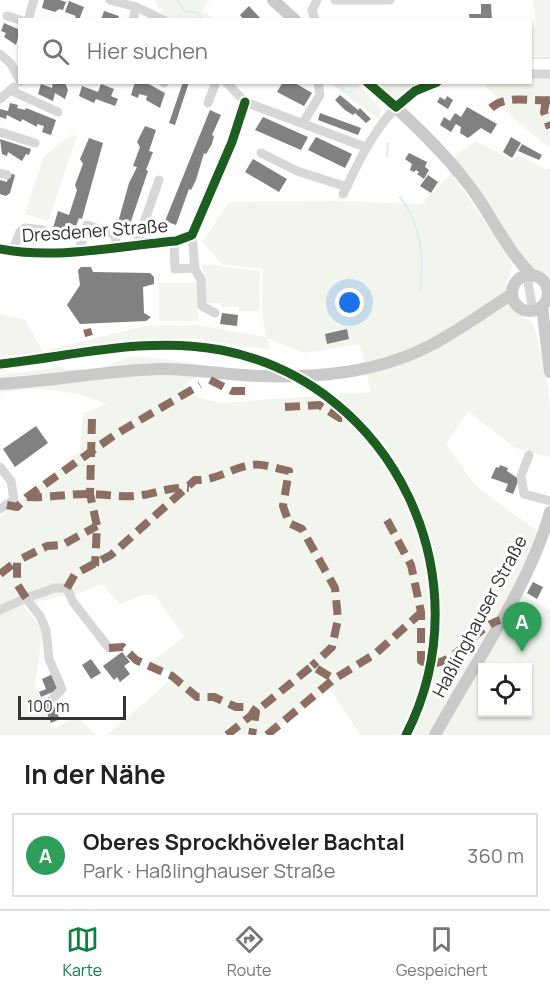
<!DOCTYPE html>
<html lang="de">
<head>
<meta charset="utf-8">
<style>
	:root { --surface:#fff; --page:#f6f6f6; --text:#222; --muted:#767676; --line:#e0e0e0; --accent:#0b8043 }
	body { margin:0; font-family:Manrope,sans-serif; background:var(--page); color:var(--text) }
	.controls { position:absolute; right:18px; bottom:18px; display:grid; overflow:hidden; border-radius:0px; box-shadow:0 2px 4px #0004 }
	.controls button { width:54px; height:54px; display:grid; place-items:center; padding:0; border:0; border-bottom:2px solid var(--line); background:var(--surface); color:var(--text); font:30px sans-serif }
	.scale { position:absolute; left:18px; bottom:15px; width:108px; box-sizing:border-box; padding-left:6px; border:3px solid #333; border-top:0; font-size:16px; line-height:21px; white-space:nowrap; color:#333; -webkit-text-stroke:4px #fff; paint-order:stroke }
	.you { position:absolute; left:350px; top:303px; width:21px; height:21px; margin:-15px; border:4px solid #fff; border-radius:50%; background:#1a73e8; box-shadow:0 0 0 9px #1a73e833 }
	.badge { display:grid; place-items:center; width:39px; height:39px; border-radius:50%; background:var(--accent); color:#fff; font-size:20px; font-weight:700 }
	.pin { position:absolute; translate:-50% -50px; filter:drop-shadow(0 2px 3px #0008) }
	.pin::after { content:''; position:absolute; top:32px; width:21px; height:18px; background:inherit; clip-path:polygon(0 0,100% 0,50% 100%) }
	.list { margin:0; padding:0; list-style:none }
	h2 { display:flex; justify-content:space-between; align-items:center; height:78px; margin:0; padding:0 24px; font-size:26px }
	h2 small { font-size:20px; font-weight:400; color:var(--muted) }
	.list li { display:grid; grid-template-columns:39px 1fr auto; gap:18px; align-items:center; box-sizing:border-box; height:84px; margin:0 12px 12px; padding:0 12px; border:2px solid var(--line); border-radius:0px }
	.list b { display:block; font-size:22px; white-space:nowrap }
	.list p { margin:0; font-size:20px; white-space:nowrap; color:var(--muted) }
	.list em { font-size:20px; font-style:normal; color:var(--muted) }
	.icon { flex:none; width:33px; height:33px; fill:none; stroke:currentColor; stroke-width:2; stroke-linecap:round; stroke-linejoin:round }
	.map { position:relative; flex:none; width:550px; height:735px; overflow:hidden }
	.search { position:absolute; background:var(--surface); box-shadow:0 2px 4px #0004; left:18px; right:18px; top:18px; height:66px; display:flex; align-items:center; gap:15px; box-sizing:border-box; padding:0 21px; border-radius:0px; color:var(--muted); font-size:22px }
	.sheet { height:174px; background:var(--surface) }
	nav { display:flex; justify-content:space-around; align-items:center; box-sizing:border-box; height:84px; border-top:2px solid var(--line); background:var(--surface); font-size:16px; color:var(--muted) }
	nav a { display:grid; justify-items:center; gap:3px }
	nav .on { color:var(--accent) }
	.map>svg:first-child { display:block }
	.green { fill:#f1f5ed; fill-rule:evenodd }
	.lines { fill:none; stroke-linecap:round; stroke-linejoin:round }
	.stream { stroke:#ddebf3; stroke-width:2 }
	.building { fill:#818181 }
	.minor { stroke:#d7d7d7; stroke-width:9 }
	.major { stroke:#cacaca; stroke-width:12 }
	.quiet { stroke:#8d6e63; stroke-width:8; stroke-dasharray:15 8; stroke-linecap:butt }
	.cycleway-casing { stroke:#fff; stroke-width:13 }
	.cycleway { stroke:#1b5e20; stroke-width:9 }
	.labels { text-anchor:middle; dominant-baseline:central; stroke-width:6; stroke-linejoin:round; paint-order:stroke }
	.street-label { font-size:18px; fill:#333; stroke:#fff }
</style>
</head>
<body>
<div class="map">
<svg width="550" height="735" viewBox="0 0 550 735">
	<rect width="100%" height="100%" fill="#fff"/>
	<!-- green -->
	<g class="green">
		<path d="M155,0H210L202,10L214,19C190,19 164,28 155,0Z"/>
		<polygon points="533,0 550,0 550,57 531,56 531,29 536,28"/>
		<polygon points="531,78 550,79 550,148 514,119 483,83 530,82"/>
		<polygon points="329,83 356,83 381,108 380,120"/>
		<polygon points="376,83 424,83 396,100"/>
		<polygon points="71,135 77,136 48,221 25,214 44,156"/>
		<polygon points="475,141 514,161 518,155 547,170 550,168 550,282 546,276 532,270 453,158"/>
		<path d="M451,173L508,254L512,265L506,285L515,311L533,323L546,371L550,408V457L515,448L468,411L446,444L476,486L540,533L514,590L550,610V735H360L330,689L268,735H107L176,675L151,662L184,637L156,596L145,594L120,604L102,584L82,592L23,605L43,631L35,685L52,729L78,717L96,735H0V517L80,451L83,413L107,404C72,390 38,385 0,393V375L56,368L94,371L132,356L188,362L211,368L182,386L199,398L221,403L371,392L360,344L304,353L267,338L270,350L197,339H158L0,357V314L25,320L43,351L146,326L198,325L266,337L262,312L263,269L222,264L202,242L229,202L337,201L422,204ZM482,668H528V712H482Z"/>
		<polygon points="203,264 260,271 260,311 239,311 239,307 221,307 221,303 203,303"/>
		<rect x="159" y="283" width="39" height="38"/>
	</g>
	<g class="lines">
		<!-- stream -->
		<g class="stream">
			<polyline points="177,0 185,11 198,13 203,20"/>
			<polyline points="530,58 550,58"/>
			<polyline points="334,82 346,92 353,91"/>
			<polyline points="387,156 388,143"/>
			<path d="M400,197C421,224 424,256 420,290"/>
		</g>
	</g>
	<!-- building -->
	<g class="building">
		<polygon points="44,0 60,0 66,2 63,10 59,9 55,12 42,8"/>
		<polygon points="69,1 84,7 79,20 74,20 76,16 65,12"/>
		<polygon points="481,4 491,4 492,20 470,20 469,14 481,14"/>
		<polygon points="249,6 260,18 258,20 244,20 240,15"/>
		<polygon points="104,11 119,16 117,20 101,20"/>
		<polygon points="4,23 20,30 16,45 4,37 6,33 1,31"/>
		<polygon points="53,82 65,83 68,90 65,99 55,93 53,101 38,94 41,84 52,88"/>
		<polygon points="135,82 145,82 165,93 160,108 146,100 147,96 139,94 138,98 131,95"/>
		<polygon points="183,82 189,82 175,125 169,123"/>
		<polygon points="283,82 295,83 312,93 304,106 277,92"/>
		<polygon points="101,84 114,89 111,96 118,99 115,106 96,99 94,103 79,96 82,86 98,92"/>
		<polygon points="340,95 358,110 360,108 371,119 366,123 355,113 353,115 345,110 335,100"/>
		<polygon points="447,96 453,100 448,109 437,102 440,97 445,100"/>
		<polygon points="10,103 18,105 17,108 25,110 26,108 56,120 51,135 42,132 44,126 37,124 37,127 22,119 21,122 7,115 6,119 0,117 0,109 8,111"/>
		<polygon points="467,107 497,124 491,134 481,128 468,138 460,133 461,127 456,124 451,132 440,125 444,117 450,121 455,113 461,117"/>
		<polygon points="210,110 221,115 212,135 214,136 212,144 206,154 204,153 196,180 191,190 189,189 176,225 165,221"/>
		<polygon points="320,113 361,128 358,135 318,120"/>
		<polygon points="263,117 308,137 301,150 255,130"/>
		<polygon points="145,126 156,130 149,151 153,152 146,170 148,171 128,230 117,226 129,183 137,167 133,166 140,147 137,142"/>
		<polygon points="316,137 352,154 345,168 308,150"/>
		<polygon points="511,137 521,143 512,158 503,152"/>
		<polygon points="89,138 103,143 82,219 79,218 76,226 71,224 68,242 61,239 62,236 60,238 51,235 58,211 69,215 77,190 75,185 83,164 80,159"/>
		<polygon points="0,139 31,149 29,155 26,154 22,161 8,152 7,156 2,154"/>
		<polygon points="522,144 542,155 539,160 518,151"/>
		<polygon points="409,153 427,162 425,167 429,170 424,179 417,174 419,172 416,170 414,172 410,170 412,164 405,159"/>
		<polygon points="253,159 287,179 279,192 245,172"/>
		<polygon points="9,173 15,175 10,193 6,196 0,194 0,180 7,182"/>
		<polygon points="428,175 438,182 431,193 420,186"/>
		<polygon points="81,267 91,267 93,272 150,273 154,277 154,284 143,287 144,313 151,317 146,321 80,324 67,305 80,285 78,270"/>
		<polygon points="222,313 238,315 237,326 220,324"/>
		<polygon points="347,329 349,339 327,344 325,334"/>
		<polygon points="36,426 48,443 15,467 3,449"/>
		<polygon points="500,465 508,468 507,471 519,479 513,494 505,491 508,484 491,478 496,467 499,468"/>
		<polygon points="533,582 543,587 537,599 527,593"/>
		<polygon points="122,652 130,662 124,666 130,674 120,682 117,677 114,680 103,666"/>
		<polygon points="91,659 101,673 91,679 82,665"/>
		<polygon points="53,674 60,689 41,697 39,692 46,689 42,679"/>
		<polygon points="49,697 60,719 51,723 42,701"/>
	</g>
	<g class="lines">
		<!-- minor -->
		<g class="minor">
			<polyline points="110,0 136,7 164,20"/>
			<polyline points="335,0 390,0"/>
			<polyline points="7,16 20,20"/>
			<polyline points="28,20 34,0"/>
			<polyline points="133,20 136,7"/>
			<polyline points="315,20 312,10 317,0"/>
			<polyline points="0,54 11,64 20,81"/>
			<polyline points="530,74 550,74"/>
			<polyline points="163,82 164,83"/>
			<polyline points="226,82 245,102 365,147"/>
			<polyline points="10,90 58,112"/>
			<polyline points="0,99 14,87"/>
			<polyline points="208,103 216,82"/>
			<polyline points="303,123 320,95 318,82"/>
			<polyline points="0,132 35,143"/>
			<polyline points="261,153 297,171 347,187"/>
			<polyline points="0,173 7,175"/>
			<path d="M343,194C365,149 386,100 437,82"/>
			<polyline points="174,242 175,269 194,268"/>
			<polyline points="136,245 159,180"/>
			<path d="M0,249C56,260 119,246 176,241L192,235"/>
			<polyline points="79,250 87,225 114,234 118,247"/>
			<polyline points="12,251 20,232 25,228 43,230"/>
			<polyline points="527,276 533,311"/>
			<polyline points="215,313 202,306 201,280 195,269 192,235 232,142 245,102"/>
			<polyline points="529,455 521,476 524,494 550,501"/>
			<polyline points="0,467 11,481 14,500 0,509"/>
			<polyline points="26,598 55,588 67,588 73,602 109,648"/>
			<polyline points="0,610 26,598 40,616 46,630 49,659 62,689 54,697"/>
		</g>
		<!-- major -->
		<g class="major">
			<polyline points="273,0 295,20"/>
			<path d="M367,82C404,114 442,149 471,188C492,216 507,251 532,275"/>
			<circle cx="530" cy="293" r="18"/>
			<polyline points="542,307 550,372"/>
			<path d="M0,384C55,381 108,370 163,369C195,369 227,375 259,376C318,378 378,373 431,345C460,330 485,311 512,294"/>
			<path d="M435,735C473,665 529,588 550,512"/>
		</g>
		<!-- quiet -->
		<g class="quiet">
			<polyline points="546,100 544,112 550,128"/>
			<path d="M491,108C506,94 532,102 550,100"/>
			<polyline points="87,329 89,336"/>
			<polyline points="210,380 232,391 245,391"/>
			<polyline points="285,407 319,405 340,418 344,418"/>
			<polyline points="92,419 90,494 97,526 95,566"/>
			<path d="M27,497C48,498 67,494 87,494C103,494 119,497 134,496C153,495 170,486 189,488"/>
			<polyline points="7,505 17,507 27,497 116,434 200,385"/>
			<path d="M387,520L411,565L421,612V661C452,674 472,628 500,620"/>
			<polyline points="0,574 17,561"/>
			<path d="M67,588L75,574L111,555L195,480C216,481 231,468 251,465C262,463 278,469 289,471L283,506L289,523L302,529L335,588L338,619L332,647L312,666"/>
			<polyline points="26,598 17,584 17,561 47,546 62,545 97,526"/>
			<polyline points="109,648 123,647 136,660 172,676 197,697 214,697 236,707 249,707 256,712 252,735"/>
			<polyline points="227,735 312,666 334,679"/>
			<polyline points="267,735 334,679 375,654 424,610"/>
		</g>
		<defs>
			<g id="cycleway">
				<polyline points="367,82 396,107 415,91 437,82"/>
				<path d="M0,249C56,260 119,246 176,241L192,235L232,142L245,102"/>
				<path d="M0,364C73,356 147,336 221,350C394,383 486,579 406,735"/>
			</g>
		</defs>
		<!-- cycleway casing -->
		<use href="#cycleway" class="cycleway-casing"/>
		<!-- cycleway -->
		<use href="#cycleway" class="cycleway"/>
	</g>
	<g class="labels">
		<!-- street labels -->
		<g class="street-label">
			<text transform="translate(95 230) rotate(-4)">Dresdener Straße</text>
			<text transform="translate(479 616) rotate(-62)">Haßlinghauser Straße</text>
		</g>
	</g>
</svg>
<div class="controls">
<button><svg class="icon" aria-label="locate" viewBox="0 0 24 24"><circle cx="12" cy="12" r="6"/><path d="M12 2v4M12 18v4M2 12h4M18 12h4"/></svg></button>
</div>
<div class="scale">100 m</div>
<div class="you"></div>
<div class="pin badge" style="left:522px;top:652px;background:#2e9e5b">A</div>
<div class="search"><svg class="icon" aria-label="search" viewBox="0 0 24 24"><circle cx="10" cy="10" r="6"/><path d="M15 15l6 6"/></svg>Hier suchen</div>
</div>
<section class="sheet">
<h2>In der Nähe<small></small></h2>
<ul class="list">
<li><span class="badge" style="background:#2e9e5b">A</span><div><b>Oberes Sprockhöveler Bachtal</b><p>Park · Haßlinghauser Straße</p></div><em>360 m</em></li>
</ul>
</section>
<nav>
<a class="on"><svg class="icon" aria-label="map" viewBox="0 0 24 24"><path d="M3 6l6-2 6 2 6-2v14l-6 2-6-2-6 2zM9 4v14M15 6v14"/></svg>Karte</a>
<a><svg class="icon" aria-label="directions" viewBox="0 0 24 24"><path d="M12 3l9 9-9 9-9-9zM9 14v-3h6M13 9l2 2-2 2"/></svg>Route</a>
<a><svg class="icon" aria-label="saved" viewBox="0 0 24 24"><path d="M7 4h10v16l-5-4-5 4z"/></svg>Gespeichert</a>
</nav>
</body>
</html>
